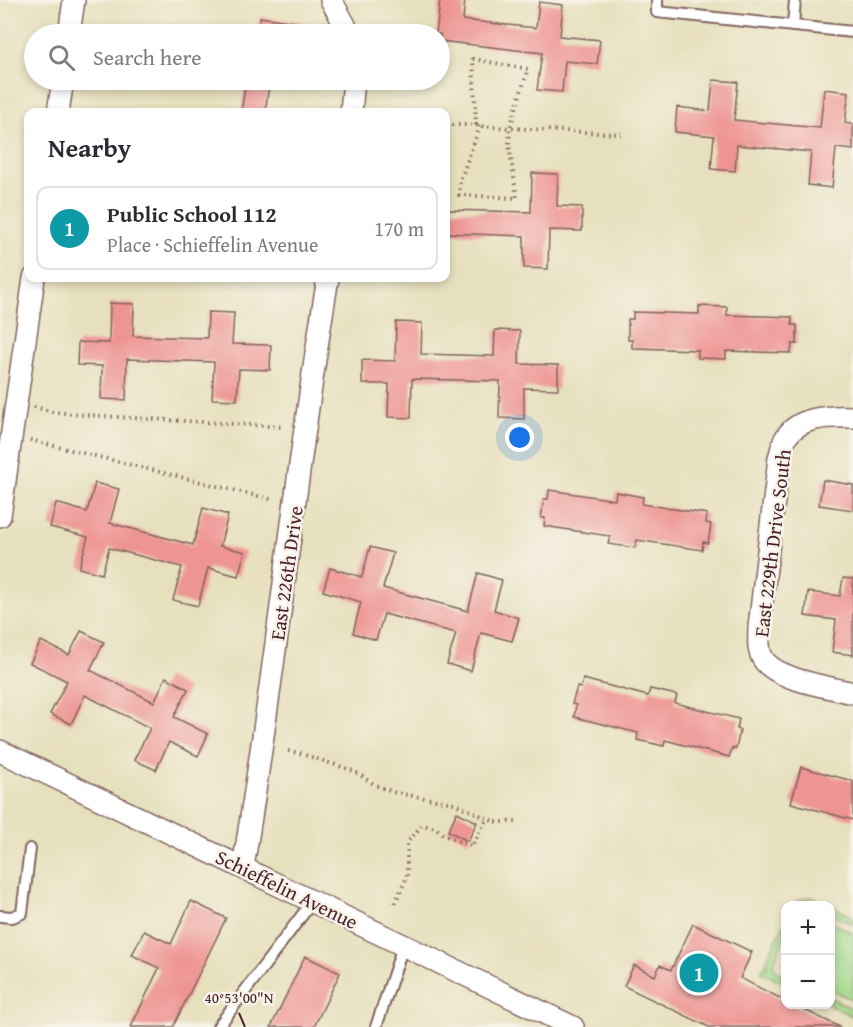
<!DOCTYPE html>
<html lang="en">
<head>
<meta charset="utf-8">
<style>
	:root { --surface:#fff; --page:#f2f2f3; --text:#2b2b33; --muted:#7c7c81; --line:#e1e1e2; --accent:#b5179e }
	body { margin:0; font-family:"Gentium Book Plus",serif; background:var(--page); color:var(--text) }
	.controls { position:absolute; right:18px; bottom:18px; display:grid; overflow:hidden; border-radius:12px; box-shadow:0 3px 9px #0003 }
	.controls button { width:54px; height:54px; display:grid; place-items:center; padding:0; border:0; border-bottom:2px solid var(--line); background:var(--surface); color:var(--text); font:30px sans-serif }
	.you { position:absolute; left:520px; top:438px; width:21px; height:21px; margin:-15px; border:4px solid #fff; border-radius:50%; background:#1a73e8; box-shadow:0 0 0 9px #1a73e833 }
	.badge { display:grid; place-items:center; width:39px; height:39px; border-radius:50%; background:var(--accent); color:#fff; font-size:20px; font-weight:700 }
	.pin { position:absolute; translate:-50% -50%; border:3px solid #fff; box-shadow:0 2px 6px #0006 }
	.list { margin:0; padding:0; list-style:none }
	h2 { display:flex; justify-content:space-between; align-items:center; height:78px; margin:0; padding:0 24px; font-size:26px }
	h2 small { font-size:20px; font-weight:400; color:var(--muted) }
	.list li { display:grid; grid-template-columns:39px 1fr auto; gap:18px; align-items:center; box-sizing:border-box; height:84px; margin:0 12px 12px; padding:0 12px; border:2px solid var(--line); border-radius:12px }
	.list b { display:block; font-size:22px; white-space:nowrap }
	.list p { margin:0; font-size:20px; white-space:nowrap; color:var(--muted) }
	.list em { font-size:20px; font-style:normal; color:var(--muted) }
	.icon { flex:none; width:33px; height:33px; fill:none; stroke:currentColor; stroke-width:2; stroke-linecap:round; stroke-linejoin:round }
	.map { position:relative; flex:none; width:853px; height:1027px; overflow:hidden }
	.search { position:absolute; background:var(--surface); box-shadow:0 3px 9px #0003; left:24px; top:24px; width:426px; height:66px; display:flex; align-items:center; gap:15px; box-sizing:border-box; padding:0 21px; border-radius:33px; color:var(--muted); font-size:22px }
	.panel { position:absolute; background:var(--surface); box-shadow:0 3px 9px #0003; left:24px; top:108px; width:426px; height:174px; border-radius:12px }
	.map>svg:first-child { display:block }
	.green { fill:#a2d98a; stroke:#767c5a; stroke-width:1.5 }
	.building { fill:#ee9493 }
	.lines { fill:none; stroke-linecap:round; stroke-linejoin:round }
	.service-casing { stroke:#81635e; stroke-width:14 }
	.minor-casing { stroke:#81635e; stroke-width:24 }
	.path { stroke:#81635e; stroke-width:4; stroke-dasharray:1.5 4.5; stroke-linecap:butt }
	.service { stroke:#fff; stroke-width:10 }
	.minor { stroke:#fff; stroke-width:21 }
	.ticks { fill:none; stroke:#4a1f2b; stroke-width:2 }
	.labels { text-anchor:middle; dominant-baseline:central; stroke-width:5; stroke-linejoin:round; paint-order:stroke }
	.street-label { font-size:20px; fill:#4a1f2b; stroke:#f7f3e8 }
	.ticks-label { font-size:15px; text-anchor:middle; fill:#4a1f2b; stroke:#f7f3e8; stroke-width:5; stroke-linejoin:round; paint-order:stroke }
</style>
</head>
<body>
<div class="map">
<svg width="853" height="1027" viewBox="0 0 853 1027">
	<rect width="100%" height="100%" fill="#f7f3e8"/>
	<filter id="ink" filterUnits="userSpaceOnUse"><feTurbulence type="fractalNoise" baseFrequency=".0167" numOctaves="2"/><feDisplacementMap in="SourceGraphic" scale="12" xChannelSelector="R" yChannelSelector="G"/><feConvolveMatrix kernelMatrix="1 2 1 2 8 2 1 2 1" color-interpolation-filters="sRGB"/></filter>
	<filter id="wash" filterUnits="userSpaceOnUse"><feTurbulence type="fractalNoise" baseFrequency=".008" numOctaves="4" result="noise"/><feDisplacementMap in="SourceGraphic" scale="24" xChannelSelector="R" yChannelSelector="G"/><feGaussianBlur stdDeviation="1.35" result="paint"/><feColorMatrix in="noise" values="0 0 0 0 0 0 0 0 0 0 0 0 0 0 0 0 0 1.4 0 .05"/><feComposite in="paint" operator="in"/></filter>
	<g filter="url(#wash)">
		<rect width="100%" height="100%" fill="#e7e0bd"/>
		<!-- green -->
		<g class="green">
			<polygon points="810,897 829,905 808,904 793,905 799,900"/>
			<polygon points="831,906 853,917 853,924 831,914"/>
			<polygon points="785,922 785,935 773,964 777,972 785,977 785,983 761,972 764,966 767,968 767,960"/>
			<polygon points="831,922 853,933 853,1000 831,990"/>
			<polygon points="831,998 853,1009 853,1016 829,1005"/>
		</g>
		<g id="blocks">
			<!-- building -->
			<g class="building">
				<polygon points="440,0 465,0 463,20 536,28 539,2 563,5 560,36 600,40 597,64 565,61 562,92 537,90 542,53 440,41 440,34 436,34"/>
				<polygon points="260,17 309,24 309,34 258,34"/>
				<polygon points="246,80 270,80 265,112 241,112"/>
				<polygon points="713,80 738,82 734,120 820,128 824,89 849,92 845,123 853,124 853,150 836,148 832,188 808,185 811,152 737,145 735,171 711,169 714,136 675,132 677,107 710,111"/>
				<polygon points="532,173 558,174 557,206 582,207 582,231 549,230 548,269 524,268 524,236 446,233 446,210 531,212"/>
				<polygon points="110,303 134,304 133,336 207,338 208,312 234,313 232,344 271,345 270,370 239,369 237,400 212,399 214,362 127,359 126,400 101,399 102,366 77,365 78,342 109,343"/>
				<polygon points="699,306 727,307 727,315 792,317 792,325 797,325 797,344 792,344 791,353 726,351 726,359 698,358 698,350 632,348 632,340 628,340 628,319 633,319 633,312 699,314"/>
				<polygon points="396,322 422,323 421,354 494,356 495,330 520,331 519,364 558,365 558,389 524,388 524,419 499,418 500,381 412,379 411,418 388,417 389,384 362,384 362,360 395,361"/>
				<polygon points="823,480 853,485 853,510 819,505"/>
				<polygon points="95,483 119,489 110,523 193,545 203,508 228,515 220,546 245,552 238,576 208,568 198,606 173,600 182,567 109,548 102,574 79,568 88,537 50,527 56,503 87,512"/>
				<polygon points="549,490 615,500 616,492 643,497 642,504 707,514 706,523 711,524 708,543 703,542 702,550 637,540 635,548 608,544 610,536 544,526 545,518 541,518 544,499 548,499"/>
				<polygon points="370,547 393,553 383,588 468,611 478,573 502,580 494,610 519,618 512,641 481,633 471,671 447,664 456,633 384,614 376,640 353,633 361,602 323,591 330,568 362,577"/>
				<polygon points="843,578 853,579 853,655 832,652 836,620 805,616 808,592 840,596"/>
				<polygon points="81,631 104,642 90,670 154,702 166,677 188,689 174,717 208,734 198,756 169,742 156,770 134,760 150,728 85,695 71,724 50,714 67,681 30,663 41,641 69,655"/>
				<polygon points="583,679 648,696 650,689 677,695 675,703 739,719 737,729 740,730 736,749 732,748 729,757 665,740 664,746 637,740 638,733 574,717 576,705 572,704 577,687 581,688"/>
				<polygon points="801,767 853,781 853,820 791,803"/>
				<polygon points="457,812 477,822 468,841 448,831"/>
				<polygon points="191,901 226,918 173,1027 131,1027 159,968 132,955 144,931 171,944"/>
				<polygon points="693,924 752,952 740,978 786,1001 786,1005 794,1005 840,1027 709,1027 624,986 634,965 655,976 660,965 671,970"/>
				<polygon points="305,956 340,973 314,1027 271,1027"/>
			</g>
		</g>
	</g>
	<g filter="url(#ink)">
		<use href="#blocks" fill-opacity="0" stroke="#81635e" stroke-width="1.5"/>
		<g class="lines">
			<defs>
				<g id="service">
					<polyline points="657,0 657,12 853,32"/>
					<polyline points="793,26 795,0"/>
					<polyline points="0,916 12,917 22,913 30,849"/>
					<polyline points="218,1027 312,902"/>
					<polyline points="376,1027 403,946"/>
				</g>
				<g id="minor">
					<polyline points="331,0 345,25 348,34"/>
					<polyline points="69,34 74,0"/>
					<polyline points="58,112 63,80"/>
					<polyline points="351,112 354,80"/>
					<path d="M853,417C830,416 798,416 785,439C782,445 781,452 779,458L759,627C759,637 757,649 763,659C776,680 830,687 853,693"/>
					<polyline points="0,516 34,278"/>
					<polyline points="0,751 573,1027"/>
					<path d="M243,867C276,671 295,473 328,278"/>
				</g>
			</defs>
			<!-- service casing -->
			<use href="#service" class="service-casing"/>
			<!-- minor casing -->
			<use href="#minor" class="minor-casing"/>
			<!-- path -->
			<g class="path">
				<polyline points="446,125 476,125 473,59 528,69 510,128 621,134"/>
				<polyline points="476,125 480,126 510,128 509,145 517,198 459,195 460,181 480,126"/>
				<polyline points="34,407 53,412 85,415 284,427"/>
				<polyline points="30,440 274,500"/>
				<polyline points="288,751 299,753 354,771 375,785 396,793 454,803 495,822 517,822"/>
				<polyline points="395,903 407,877 407,843 422,825 436,828 443,835 472,846 487,818"/>
			</g>
			<!-- service -->
			<use href="#service" class="service"/>
			<!-- minor -->
			<use href="#minor" class="minor"/>
		</g>
	</g>
	<!-- ticks -->
	<path class="ticks" d="M239,1013L245,1027"/>
	<g class="labels">
		<!-- street labels -->
		<g class="street-label">
			<text transform="translate(772 543) rotate(-83)">East 229th Drive South</text>
			<text transform="translate(286 573) rotate(-82)">East 226th Drive</text>
			<text transform="translate(287 889) rotate(26)">Schieffelin Avenue</text>
		</g>
	</g>
	<g class="ticks-label">
		<text x="239" y="1003">40°53'00"N</text>
	</g>
</svg>
<div class="controls">
<button>+</button>
<button>−</button>
</div>
<div class="you"></div>
<div class="pin badge" style="left:699px;top:973px;background:#0f9aa8">1</div>
<div class="search"><svg class="icon" aria-label="search" viewBox="0 0 24 24"><circle cx="10" cy="10" r="6"/><path d="M15 15l6 6"/></svg>Search here</div>
<section class="panel">
<h2>Nearby<small></small></h2>
<ul class="list">
<li><span class="badge" style="background:#0f9aa8">1</span><div><b>Public School 112</b><p>Place · Schieffelin Avenue</p></div><em>170 m</em></li>
</ul>
</section>
</div>
</body>
</html>
